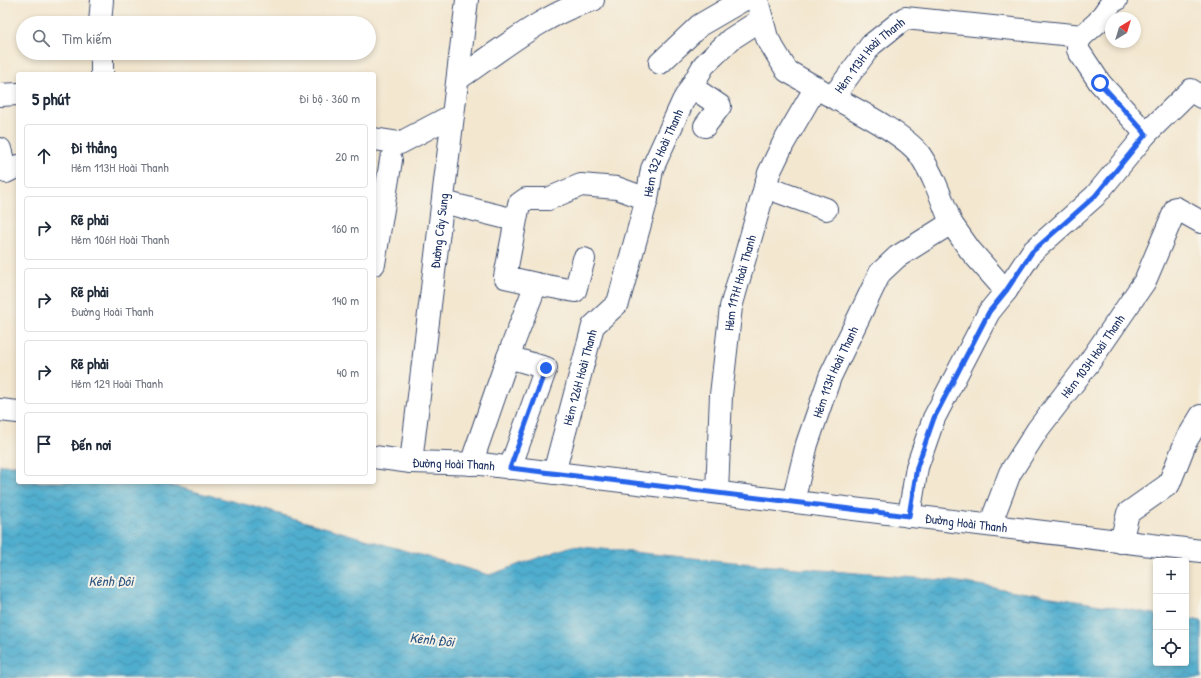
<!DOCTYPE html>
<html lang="vi">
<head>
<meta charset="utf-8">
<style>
	:root { --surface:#fff; --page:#f2f2f3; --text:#1f2937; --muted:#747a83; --line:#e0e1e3 }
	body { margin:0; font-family:"Patrick Hand",sans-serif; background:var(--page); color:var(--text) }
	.controls { position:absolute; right:12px; bottom:12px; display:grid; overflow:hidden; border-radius:4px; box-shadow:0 2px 6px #0003 }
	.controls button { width:36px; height:36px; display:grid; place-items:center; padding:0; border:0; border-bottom:1px solid var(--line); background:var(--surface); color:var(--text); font:20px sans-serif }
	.compass { position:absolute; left:1105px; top:12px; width:36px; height:36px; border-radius:50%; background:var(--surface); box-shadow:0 2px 6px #0003; rotate:38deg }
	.stop { position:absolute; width:12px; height:12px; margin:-9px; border:3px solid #2563eb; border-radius:50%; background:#fff }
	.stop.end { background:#2563eb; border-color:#fff; box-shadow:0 1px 4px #0008 }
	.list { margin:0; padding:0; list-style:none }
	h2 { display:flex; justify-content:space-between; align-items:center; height:52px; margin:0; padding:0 16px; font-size:17px }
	h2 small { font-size:13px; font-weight:400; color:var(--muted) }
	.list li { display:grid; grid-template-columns:26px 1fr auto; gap:12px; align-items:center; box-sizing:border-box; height:64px; margin:0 8px 8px; padding:0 8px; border:1px solid var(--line); border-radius:4px }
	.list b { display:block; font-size:15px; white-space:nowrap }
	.list p { margin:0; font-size:13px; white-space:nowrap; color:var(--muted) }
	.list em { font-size:13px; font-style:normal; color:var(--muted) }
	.icon { flex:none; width:22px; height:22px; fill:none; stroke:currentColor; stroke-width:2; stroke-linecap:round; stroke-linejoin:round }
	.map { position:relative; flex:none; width:1201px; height:678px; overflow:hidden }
	.search { position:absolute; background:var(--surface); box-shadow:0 2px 6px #0003; left:16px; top:16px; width:360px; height:44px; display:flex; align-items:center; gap:10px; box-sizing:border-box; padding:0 14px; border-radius:22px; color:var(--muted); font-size:15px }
	.panel { position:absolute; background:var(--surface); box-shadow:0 2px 6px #0003; left:16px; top:72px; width:360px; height:412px; border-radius:4px }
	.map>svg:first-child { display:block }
	.water { fill:url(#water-waves); stroke:#366e96 }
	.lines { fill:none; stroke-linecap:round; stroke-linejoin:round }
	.minor-casing { stroke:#3b4b6f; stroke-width:24 }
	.minor { stroke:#fff; stroke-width:22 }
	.route { stroke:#2563eb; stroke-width:5 }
	.labels { text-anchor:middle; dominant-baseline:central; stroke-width:4; stroke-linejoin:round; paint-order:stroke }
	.street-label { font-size:13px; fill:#1b2f5e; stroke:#f7f3e8 }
	.water-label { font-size:14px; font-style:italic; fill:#2b5580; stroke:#f7f3e8 }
</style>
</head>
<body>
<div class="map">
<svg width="1201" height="678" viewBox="0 0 1201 678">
	<defs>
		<pattern id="water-waves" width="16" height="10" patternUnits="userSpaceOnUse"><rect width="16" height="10" fill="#50adce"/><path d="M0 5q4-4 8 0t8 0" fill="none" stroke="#428daa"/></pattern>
	</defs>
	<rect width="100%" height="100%" fill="#f7f3e8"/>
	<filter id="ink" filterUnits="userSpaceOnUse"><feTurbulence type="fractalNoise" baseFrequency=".025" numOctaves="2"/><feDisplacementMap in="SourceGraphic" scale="8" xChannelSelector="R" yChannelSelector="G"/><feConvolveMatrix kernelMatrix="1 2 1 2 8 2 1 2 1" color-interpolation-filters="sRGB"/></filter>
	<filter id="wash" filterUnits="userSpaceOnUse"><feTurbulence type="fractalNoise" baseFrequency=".012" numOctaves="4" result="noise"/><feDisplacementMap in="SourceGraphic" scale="16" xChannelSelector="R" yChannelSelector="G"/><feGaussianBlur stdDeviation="0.9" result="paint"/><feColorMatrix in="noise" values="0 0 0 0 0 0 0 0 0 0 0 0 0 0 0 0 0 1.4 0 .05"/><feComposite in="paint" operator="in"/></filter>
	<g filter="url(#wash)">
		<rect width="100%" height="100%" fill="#f3e7d0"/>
		<!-- water -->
		<polygon class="water" points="0,465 18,465 18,482 158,482 255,507 489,575 572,546 773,566 953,581 1156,614 1156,663 1186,663 1186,618 1201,621 1201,678 0,678"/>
	</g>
	<g filter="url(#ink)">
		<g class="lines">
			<defs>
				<g id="minor">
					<polyline points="762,19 767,38 787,71 829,95"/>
					<polyline points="100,23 102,0"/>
					<polyline points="1082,36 1098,22 1112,2 1116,0"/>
					<polyline points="102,53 102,74"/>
					<polyline points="660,63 700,25 743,0"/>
					<path d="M458,79C497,53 547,11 593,0"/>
					<polyline points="692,87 720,106 705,126"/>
					<polyline points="0,95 18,94"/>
					<polyline points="374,139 400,143 453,115"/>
					<polyline points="0,149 6,172 18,166"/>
					<polyline points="765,187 826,209"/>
					<polyline points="443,202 515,220"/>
					<polyline points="951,223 970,250 1006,291"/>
					<polyline points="374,264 391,160"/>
					<polyline points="536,284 575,291 584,259"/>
					<polyline points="508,357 546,368 510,468"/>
					<polyline points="0,410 18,412"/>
					<path id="s1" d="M374,457L411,462L481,464L1201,551"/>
					<path id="s2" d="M411,462L467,0"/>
					<path id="s3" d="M471,464L508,357L536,284L505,277L519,204L526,199H548L581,185L617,188L647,199L652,169L683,101L704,65L731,39L762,19L757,0"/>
					<path id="s4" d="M554,473L593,326L618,303L647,199"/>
					<path id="s5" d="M717,492L721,395L731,307L769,173L783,144L816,87"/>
					<path id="s6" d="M793,502L807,444L830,377L880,273L897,257L951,223C942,200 934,176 920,155C906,135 855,109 833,97L871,45L905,18L1082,36L1078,42V50L1100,83L1146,134"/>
					<polyline points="909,516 917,467 934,418 989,312 1006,291 1032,252 1095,196 1146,134 1191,90 1201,97"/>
					<path id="s7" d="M990,525L1010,473L1038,429L1088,364L1145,281L1176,208L1201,222"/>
					<polyline points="1121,542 1128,513 1169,484 1186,441 1201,416"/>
				</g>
			</defs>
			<!-- minor casing -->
			<use href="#minor" class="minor-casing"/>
			<!-- minor -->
			<use href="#minor" class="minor"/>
		</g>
	</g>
	<g class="lines" filter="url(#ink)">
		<!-- route -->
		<polyline class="route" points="546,368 510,468 909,516 917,467 934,418 989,312 1006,291 1032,252 1095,196 1146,134 1100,83"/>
	</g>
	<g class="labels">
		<!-- street labels -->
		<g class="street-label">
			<text stroke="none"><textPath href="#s6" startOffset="569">Hẻm 113H Hoài Thanh</textPath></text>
			<text stroke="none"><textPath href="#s3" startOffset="481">Hẻm 132 Hoài Thanh</textPath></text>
			<text stroke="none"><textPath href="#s2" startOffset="233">Đường Cây Sung</textPath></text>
			<text stroke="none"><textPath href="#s5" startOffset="211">Hẻm 117H Hoài Thanh</textPath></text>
			<text stroke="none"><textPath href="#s7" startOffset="199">Hẻm 103H Hoài Thanh</textPath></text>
			<text stroke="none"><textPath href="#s6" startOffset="137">Hẻm 113H Hoài Thanh</textPath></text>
			<text stroke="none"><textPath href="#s4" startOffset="99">Hẻm 126H Hoài Thanh</textPath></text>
			<text stroke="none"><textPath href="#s1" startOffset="80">Đường Hoài Thanh</textPath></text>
			<text stroke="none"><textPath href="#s1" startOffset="596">Đường Hoài Thanh</textPath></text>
		</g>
		<!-- water labels -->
		<g class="water-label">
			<text x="111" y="580">Kênh Đôi</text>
			<text transform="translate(432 639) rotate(6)">Kênh Đôi</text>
		</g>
	</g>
</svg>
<div class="controls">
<button>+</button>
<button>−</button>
<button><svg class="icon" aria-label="locate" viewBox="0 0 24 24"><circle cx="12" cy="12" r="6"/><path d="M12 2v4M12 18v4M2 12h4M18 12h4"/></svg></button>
</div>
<svg class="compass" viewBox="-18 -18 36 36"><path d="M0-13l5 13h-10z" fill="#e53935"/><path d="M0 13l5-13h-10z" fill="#747a83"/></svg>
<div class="stop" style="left:1100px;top:83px"></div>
<div class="stop end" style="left:546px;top:368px"></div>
<div class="search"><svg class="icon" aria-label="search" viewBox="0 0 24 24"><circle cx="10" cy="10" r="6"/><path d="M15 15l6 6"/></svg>Tìm kiếm</div>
<section class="panel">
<h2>5 phút<small>Đi bộ · 360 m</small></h2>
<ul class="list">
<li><svg class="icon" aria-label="ahead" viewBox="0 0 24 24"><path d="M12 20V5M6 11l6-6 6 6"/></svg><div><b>Đi thẳng</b><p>Hẻm 113H Hoài Thanh</p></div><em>20 m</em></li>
<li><svg class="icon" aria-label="right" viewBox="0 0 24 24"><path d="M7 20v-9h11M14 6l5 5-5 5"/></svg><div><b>Rẽ phải</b><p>Hẻm 106H Hoài Thanh</p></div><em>160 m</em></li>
<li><svg class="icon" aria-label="right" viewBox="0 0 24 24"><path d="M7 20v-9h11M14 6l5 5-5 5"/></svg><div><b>Rẽ phải</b><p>Đường Hoài Thanh</p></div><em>140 m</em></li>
<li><svg class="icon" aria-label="right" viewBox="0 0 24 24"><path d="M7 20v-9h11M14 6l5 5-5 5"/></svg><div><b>Rẽ phải</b><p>Hẻm 129 Hoài Thanh</p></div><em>40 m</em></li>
<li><svg class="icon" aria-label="arrive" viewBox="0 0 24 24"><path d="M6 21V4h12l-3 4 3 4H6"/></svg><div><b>Đến nơi</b></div></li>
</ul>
</section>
</div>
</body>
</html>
